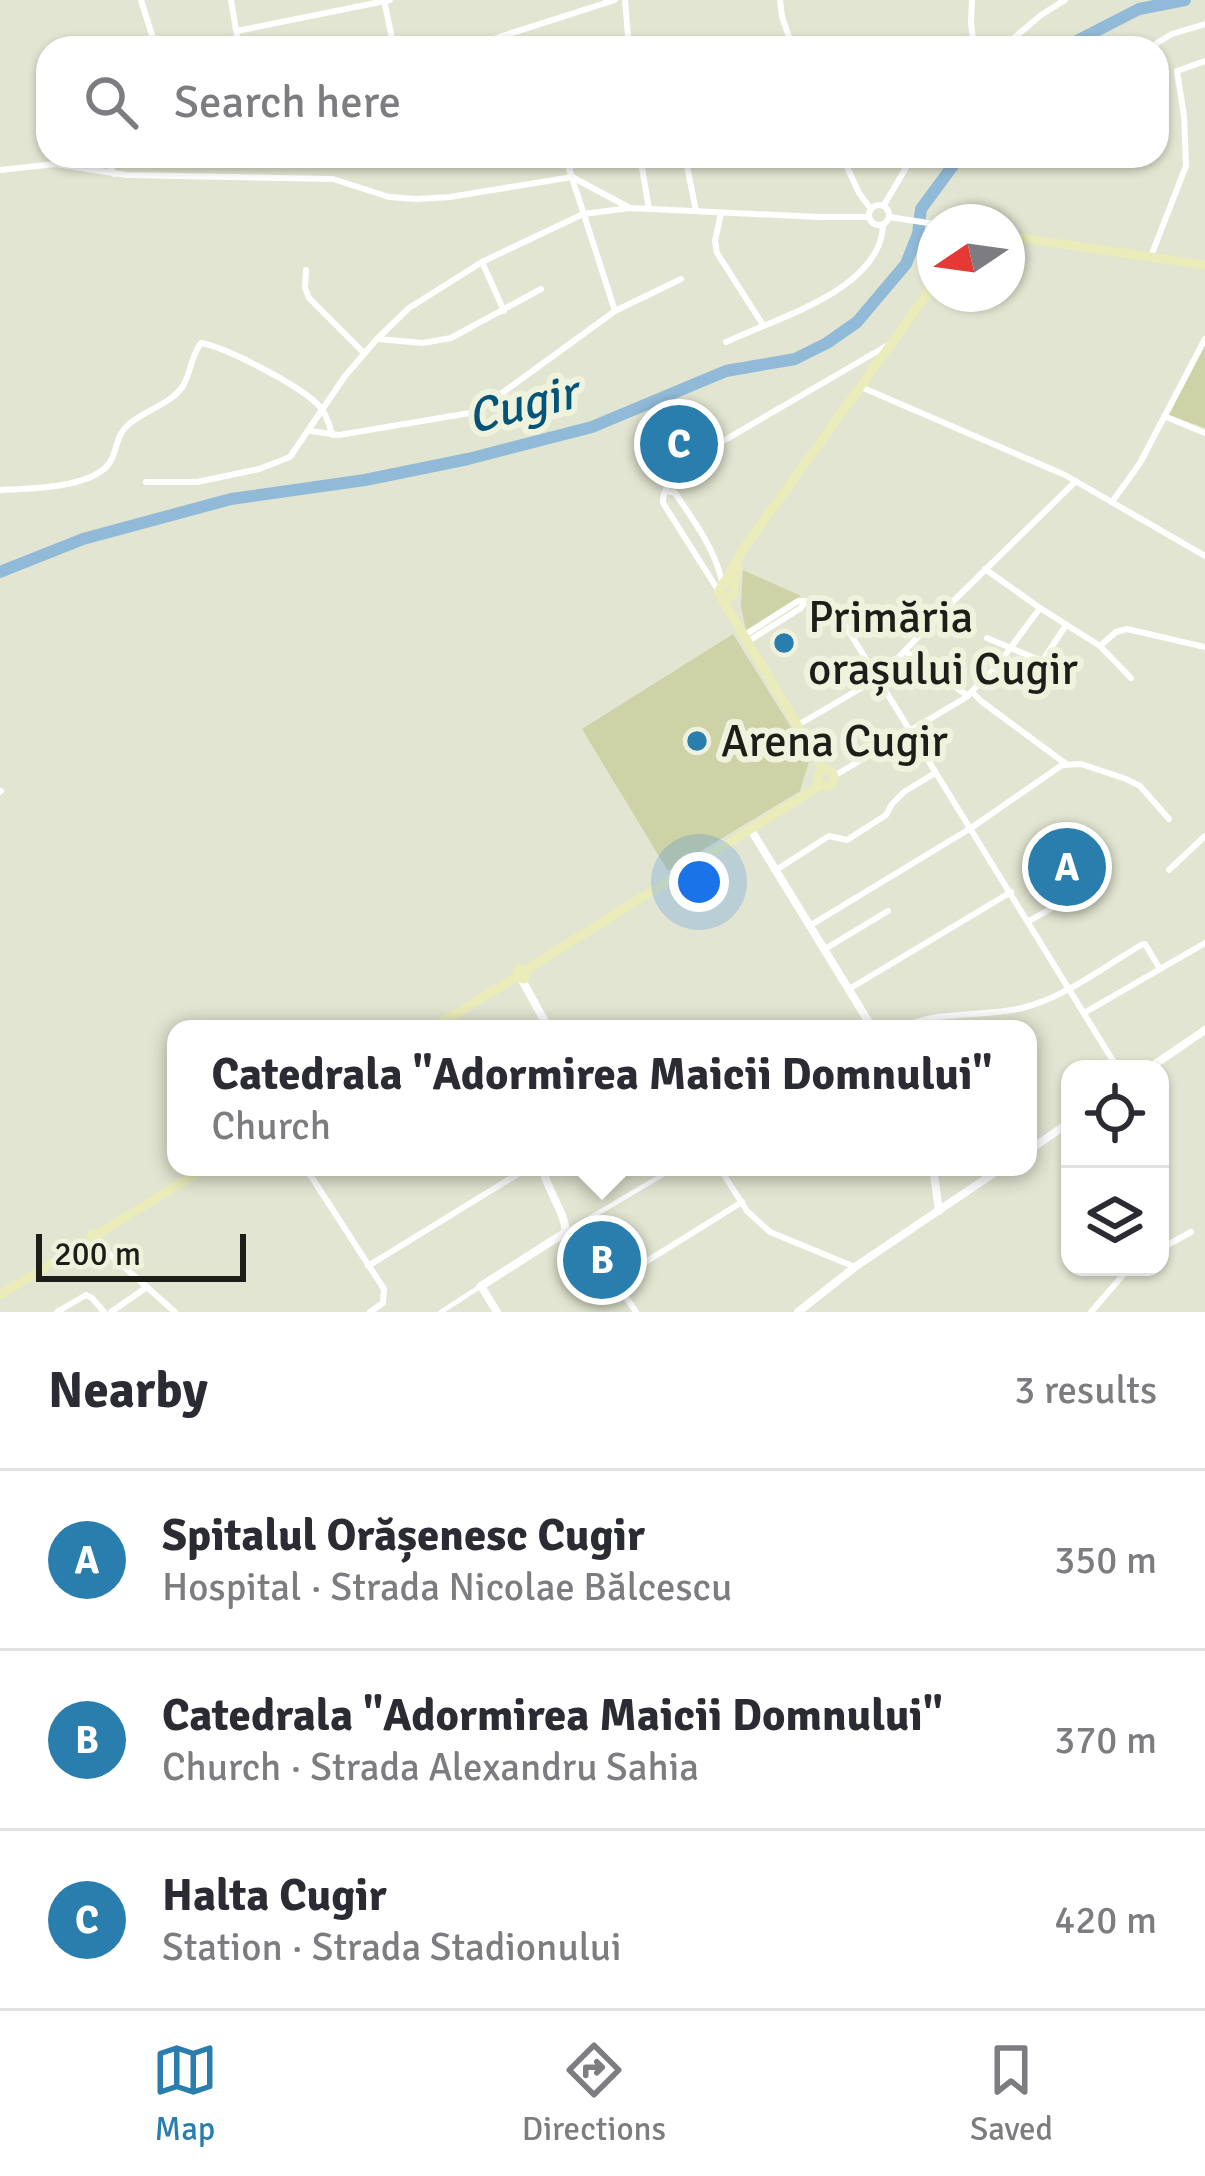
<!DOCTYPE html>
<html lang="en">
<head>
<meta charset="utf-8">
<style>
	:root { --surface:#fff; --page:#f7f7f7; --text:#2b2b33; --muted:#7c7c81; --line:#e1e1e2; --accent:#297ead }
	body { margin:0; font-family:Signika,sans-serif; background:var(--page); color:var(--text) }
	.controls { position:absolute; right:36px; bottom:36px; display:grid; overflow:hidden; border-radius:24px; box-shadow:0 3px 9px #0004 }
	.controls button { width:108px; height:108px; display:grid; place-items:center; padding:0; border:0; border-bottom:3px solid var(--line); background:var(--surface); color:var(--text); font:60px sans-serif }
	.compass { position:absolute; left:917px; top:204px; width:108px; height:108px; border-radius:50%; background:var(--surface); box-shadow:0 3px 9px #0004; rotate:257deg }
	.scale { position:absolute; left:36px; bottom:30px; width:210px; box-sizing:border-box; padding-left:12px; border:6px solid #1d1e17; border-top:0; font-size:33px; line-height:42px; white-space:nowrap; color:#1d1e17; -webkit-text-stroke:9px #eff3de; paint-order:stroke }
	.you { position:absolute; left:699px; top:882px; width:42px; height:42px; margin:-30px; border:9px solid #fff; border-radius:50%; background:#1a73e8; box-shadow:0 0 0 18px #1a73e833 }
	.badge { display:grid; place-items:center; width:78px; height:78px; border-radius:50%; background:var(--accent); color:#fff; font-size:39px; font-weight:700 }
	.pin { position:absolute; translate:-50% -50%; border:6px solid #fff; box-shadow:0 3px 12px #0006 }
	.popup { position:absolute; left:167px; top:1020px; width:870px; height:156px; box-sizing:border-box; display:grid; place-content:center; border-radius:24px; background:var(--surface); filter:drop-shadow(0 3px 9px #0005); font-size:39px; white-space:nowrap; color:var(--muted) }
	.popup b { font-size:45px; color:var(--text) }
	.popup::after { content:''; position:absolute; left:50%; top:100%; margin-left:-24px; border:24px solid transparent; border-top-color:var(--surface) }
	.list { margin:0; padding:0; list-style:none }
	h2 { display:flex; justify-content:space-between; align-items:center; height:156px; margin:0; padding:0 48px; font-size:51px }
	h2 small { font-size:39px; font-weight:400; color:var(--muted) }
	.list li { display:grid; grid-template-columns:78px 1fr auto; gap:36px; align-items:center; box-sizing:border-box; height:180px; padding:0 48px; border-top:3px solid var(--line) }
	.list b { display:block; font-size:45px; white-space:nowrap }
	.list p { margin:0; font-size:39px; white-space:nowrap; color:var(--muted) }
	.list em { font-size:39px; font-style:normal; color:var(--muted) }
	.icon { flex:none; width:66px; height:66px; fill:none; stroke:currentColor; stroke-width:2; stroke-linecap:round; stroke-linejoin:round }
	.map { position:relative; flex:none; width:1205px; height:1312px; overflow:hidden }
	.search { position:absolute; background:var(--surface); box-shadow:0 3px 9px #0004; left:36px; right:36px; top:36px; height:132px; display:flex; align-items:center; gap:30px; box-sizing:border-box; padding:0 42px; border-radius:36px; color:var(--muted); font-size:45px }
	.sheet { height:696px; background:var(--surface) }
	nav { display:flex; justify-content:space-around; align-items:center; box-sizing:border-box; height:168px; border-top:3px solid var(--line); background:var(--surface); font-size:33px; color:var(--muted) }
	nav a { display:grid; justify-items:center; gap:6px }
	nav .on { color:var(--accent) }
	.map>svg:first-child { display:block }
	.green { fill:#cdd3a6 }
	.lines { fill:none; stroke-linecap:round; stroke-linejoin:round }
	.river { stroke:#90bad7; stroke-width:12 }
	.pedestrian { stroke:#fff; stroke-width:4.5 }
	.minor { stroke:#fff; stroke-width:6 }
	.tertiary { stroke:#fff; stroke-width:8 }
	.secondary { stroke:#eaedba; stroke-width:9 }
	.poi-dot { fill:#297ead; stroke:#eff3de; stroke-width:4.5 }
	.labels { text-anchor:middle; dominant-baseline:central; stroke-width:12; stroke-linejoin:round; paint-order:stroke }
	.poi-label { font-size:45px; fill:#1d1e17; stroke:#eff3de; text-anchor:start }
	.water-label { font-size:48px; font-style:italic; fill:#045379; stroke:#eff3de }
</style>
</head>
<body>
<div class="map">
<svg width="1205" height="1312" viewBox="0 0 1205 1312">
	<rect width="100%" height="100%" fill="#e2e5d1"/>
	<!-- green -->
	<g class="green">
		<polygon points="1205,344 1205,428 1169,415"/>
		<polygon points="743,570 801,596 746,631 741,606"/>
		<polygon points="733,634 810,758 800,791 668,871 582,729"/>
	</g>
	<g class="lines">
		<!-- river -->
		<g class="river">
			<polyline points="1063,48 1139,9 1185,0"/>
			<polyline points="0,572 83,539 231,499 365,480 468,459 592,427 726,371 795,359 827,343 857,322 906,264 918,234 921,209 960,156"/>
		</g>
		<!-- pedestrian -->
		<g class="pedestrian">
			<polyline points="613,1282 606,1285 598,1283 566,1232 676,1167"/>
			<polyline points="441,1312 481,1286"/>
		</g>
		<!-- minor -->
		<g class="minor">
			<polyline points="141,0 156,48"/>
			<polyline points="231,0 239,48"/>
			<polyline points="384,0 394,48"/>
			<polyline points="625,0 629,48"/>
			<polyline points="780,0 782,17 793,48"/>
			<polyline points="972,0 971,22 974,48"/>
			<polyline points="237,31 390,0"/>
			<polyline points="465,48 615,0"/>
			<polyline points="1002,48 1041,15 1065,0"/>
			<polyline points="1149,48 1172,34 1205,24"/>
			<polyline points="105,156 114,174"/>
			<polyline points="565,156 615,311"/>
			<polyline points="640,156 649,209"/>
			<polyline points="685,156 696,211"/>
			<polyline points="842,156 859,193 871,209"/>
			<polyline points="569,168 588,156"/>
			<polyline points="0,170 55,164 126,175 333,179 389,197 416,199 450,197 572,177 630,208"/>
			<circle cx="879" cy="215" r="10"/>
			<polyline points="884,205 913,156"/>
			<polyline points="721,213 715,241 717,253 763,325"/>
			<polyline points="889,217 935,224"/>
			<polyline points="1151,256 1186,166 1184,116 1177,71 1205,61"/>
			<polyline points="482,262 504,311"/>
			<polyline points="306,270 305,288 309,298 364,353"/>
			<polyline points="378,339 423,343 451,338 541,289"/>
			<path d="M726,342C776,318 881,290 883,225"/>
			<polyline points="861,387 1065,475 1205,556"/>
			<polyline points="1164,416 1205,433"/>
			<polyline points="310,431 339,435 476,412 615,311 681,279"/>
			<polyline points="146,482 197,482 259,469 290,457 345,376 377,339 409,308 482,262 583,214 630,208 819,217 869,217"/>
			<path d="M0,490C28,489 89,488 108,465C118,452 115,435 129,424C145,410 171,404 183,386C191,372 191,356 201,343C226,347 305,388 321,408C327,415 329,427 333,435"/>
			<path d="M667,491L675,493C694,521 715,549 722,582"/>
			<polyline points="1112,502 1140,463 1205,339"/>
			<polyline points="985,569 1040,608 1100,646 1131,678"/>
			<path d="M718,590L663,503C662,493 673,472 682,465L888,345"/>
			<polyline points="837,612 1118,1069"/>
			<polyline points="743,636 798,601 805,601 801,608 747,642"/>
			<polyline points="987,638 1070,673"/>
			<polyline points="1100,646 1116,632 1127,629 1205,647"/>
			<polyline points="905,651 968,696"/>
			<polyline points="1043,660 1066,625"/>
			<polyline points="972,692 981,701 1066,764"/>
			<polyline points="798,725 880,677 933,621 1076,481"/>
			<polyline points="834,776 965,698 997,666 1040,608"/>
			<polyline points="0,792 1,791"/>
			<polyline points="776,870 829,836 847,840 886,815 892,804 904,792 935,773"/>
			<polyline points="1169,870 1205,836"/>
			<polyline points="1029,921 1108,876"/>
			<polyline points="811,925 971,828 1062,765 1081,764 1126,779 1140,786 1169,819"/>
			<polyline points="825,949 888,911"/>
			<polyline points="849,989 1011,892"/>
			<polyline points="1084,1013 1205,943"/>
			<path d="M900,1029C937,1009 982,1018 1022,1008C1064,998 1104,967 1141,945L1145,944L1160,969"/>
			<polyline points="305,1167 384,1289 383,1303 370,1312"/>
			<polyline points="719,1167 747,1211 770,1232 855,1267"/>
			<polyline points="97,1243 175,1312"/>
			<polyline points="1160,1249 1191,1232"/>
			<polyline points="368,1266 529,1167"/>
			<polyline points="57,1312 86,1295 92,1298 104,1312"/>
			<polyline points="111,1312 147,1287"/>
			<polyline points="636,1312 615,1281 742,1202"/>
			<polyline points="1091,1312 1130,1267"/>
		</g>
		<!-- tertiary -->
		<g class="tertiary">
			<polyline points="751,830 873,1029"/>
			<polyline points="522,980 549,1029"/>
			<polyline points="1148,1069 1205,1030"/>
			<polyline points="1028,1151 1070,1122"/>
			<polyline points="933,1167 939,1211"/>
			<path d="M497,1312L481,1286L566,1232C564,1210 547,1190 542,1167"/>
			<polyline points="798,1312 855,1267 1003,1167"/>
		</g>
		<!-- secondary -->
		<g class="secondary">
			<polyline points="1007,236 1205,265"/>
			<polyline points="725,582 742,551 935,283"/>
			<polyline points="734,587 729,582 723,583 718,593 726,599 733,595 738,561"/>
			<polyline points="721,597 824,770"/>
			<circle cx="826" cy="778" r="8"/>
			<polygon points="518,969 527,972 524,979 516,977"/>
			<polyline points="526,970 821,785"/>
			<polyline points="431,1029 516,977"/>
			<polygon points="93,1233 99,1236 96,1244 88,1241"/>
			<polyline points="98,1234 207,1167"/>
			<polyline points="0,1295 88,1241"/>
		</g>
	</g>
	<!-- markers -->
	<g class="poi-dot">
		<circle cx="784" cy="643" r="12"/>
		<circle cx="697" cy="741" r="12"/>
	</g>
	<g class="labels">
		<!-- poi labels -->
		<g class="poi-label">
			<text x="808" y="617">Primăria<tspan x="808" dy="52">orașului Cugir</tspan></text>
			<text x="721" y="741">Arena Cugir</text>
		</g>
		<!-- water labels -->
		<g class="water-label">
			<text transform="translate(522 405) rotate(-14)">Cugir</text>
		</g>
	</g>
</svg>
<div class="controls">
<button><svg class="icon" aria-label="locate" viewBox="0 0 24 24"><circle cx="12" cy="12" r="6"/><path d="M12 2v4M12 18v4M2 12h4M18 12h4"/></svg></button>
<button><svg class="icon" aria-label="layers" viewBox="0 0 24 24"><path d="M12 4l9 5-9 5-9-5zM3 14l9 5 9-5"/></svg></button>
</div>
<svg class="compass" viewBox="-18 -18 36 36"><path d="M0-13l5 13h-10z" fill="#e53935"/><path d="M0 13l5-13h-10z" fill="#7c7c81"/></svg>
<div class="scale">200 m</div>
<div class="you"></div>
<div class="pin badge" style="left:1067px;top:867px">A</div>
<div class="pin badge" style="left:602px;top:1260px">B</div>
<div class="popup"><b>Catedrala &quot;Adormirea Maicii Domnului&quot;</b>Church</div>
<div class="pin badge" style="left:679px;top:444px">C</div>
<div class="search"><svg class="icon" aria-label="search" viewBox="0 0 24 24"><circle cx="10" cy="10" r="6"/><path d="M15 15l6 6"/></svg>Search here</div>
</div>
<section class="sheet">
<h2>Nearby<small>3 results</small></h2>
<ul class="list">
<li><span class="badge">A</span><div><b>Spitalul Orășenesc Cugir</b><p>Hospital · Strada Nicolae Bălcescu</p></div><em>350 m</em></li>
<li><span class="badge">B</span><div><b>Catedrala &quot;Adormirea Maicii Domnului&quot;</b><p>Church · Strada Alexandru Sahia</p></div><em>370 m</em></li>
<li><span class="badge">C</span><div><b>Halta Cugir</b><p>Station · Strada Stadionului</p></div><em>420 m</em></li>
</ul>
</section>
<nav>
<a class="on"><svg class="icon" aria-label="map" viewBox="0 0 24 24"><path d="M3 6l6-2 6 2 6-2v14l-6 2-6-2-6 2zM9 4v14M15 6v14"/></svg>Map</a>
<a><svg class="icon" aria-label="directions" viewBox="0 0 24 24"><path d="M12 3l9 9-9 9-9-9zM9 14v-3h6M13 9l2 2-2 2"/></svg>Directions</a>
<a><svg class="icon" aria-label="saved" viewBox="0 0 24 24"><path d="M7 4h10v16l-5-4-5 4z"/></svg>Saved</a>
</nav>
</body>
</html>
